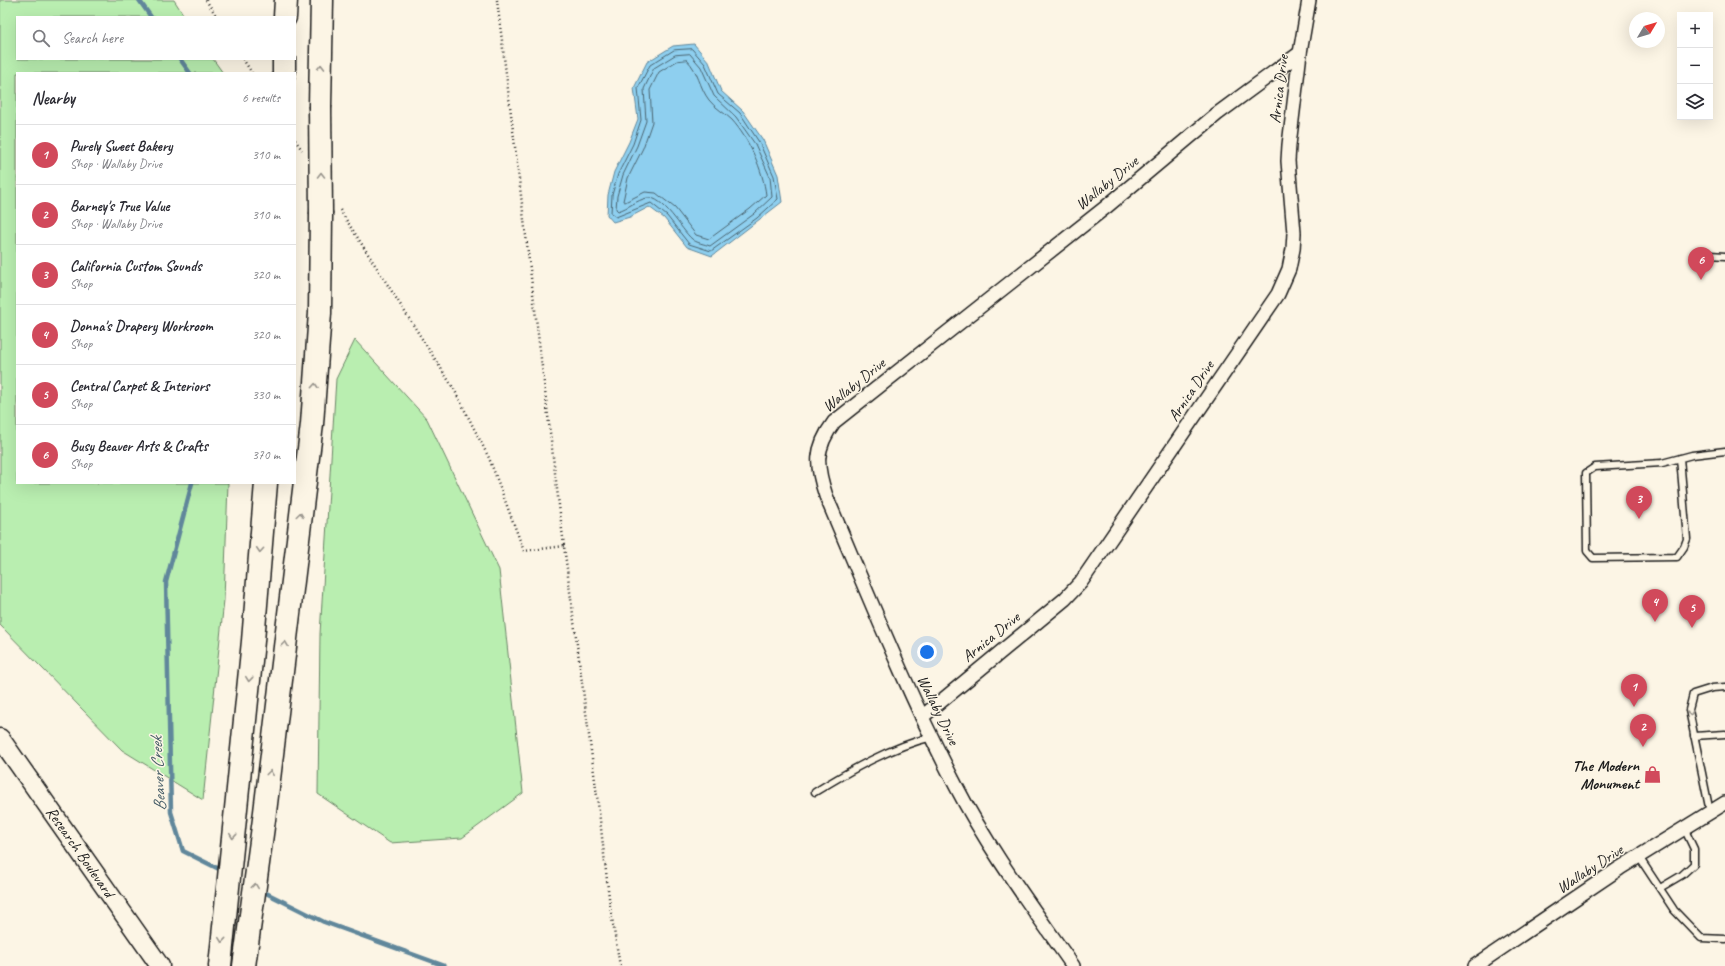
<!DOCTYPE html>
<html lang="en">
<head>
<meta charset="utf-8">
<style>
	:root { --surface:#fff; --page:#f7f7f7; --text:#2b2b33; --muted:#7c7c81; --line:#e1e1e2; --accent:#d1495b }
	body { margin:0; font-family:Caveat,sans-serif; background:var(--page); color:var(--text) }
	.controls { position:absolute; right:12px; top:12px; display:grid; overflow:hidden; border-radius:0px; box-shadow:0 4px 16px #0002 }
	.controls button { width:36px; height:36px; display:grid; place-items:center; padding:0; border:0; border-bottom:1px solid var(--line); background:var(--surface); color:var(--text); font:20px sans-serif }
	.compass { position:absolute; left:1629px; top:12px; width:36px; height:36px; border-radius:50%; background:var(--surface); box-shadow:0 4px 16px #0002; rotate:52deg }
	.you { position:absolute; left:927px; top:652px; width:14px; height:14px; margin:-10px; border:3px solid #fff; border-radius:50%; background:#1a73e8; box-shadow:0 0 0 6px #1a73e833 }
	.badge { display:grid; place-items:center; width:26px; height:26px; border-radius:50%; background:var(--accent); color:#fff; font-size:13px; font-weight:700 }
	.pin { position:absolute; translate:-50% -33px; filter:drop-shadow(0 1px 2px #0008) }
	.pin::after { content:''; position:absolute; top:21px; width:14px; height:12px; background:inherit; clip-path:polygon(0 0,100% 0,50% 100%) }
	.list { margin:0; padding:0; list-style:none }
	h2 { display:flex; justify-content:space-between; align-items:center; height:52px; margin:0; padding:0 16px; font-size:17px }
	h2 small { font-size:13px; font-weight:400; color:var(--muted) }
	.list li { display:grid; grid-template-columns:26px 1fr auto; gap:12px; align-items:center; box-sizing:border-box; height:60px; padding:0 16px; border-top:1px solid var(--line) }
	.list b { display:block; font-size:15px; white-space:nowrap }
	.list p { margin:0; font-size:13px; white-space:nowrap; color:var(--muted) }
	.list em { font-size:13px; font-style:normal; color:var(--muted) }
	.icon { flex:none; width:22px; height:22px; fill:none; stroke:currentColor; stroke-width:2; stroke-linecap:round; stroke-linejoin:round }
	.map { position:relative; flex:none; width:1725px; height:966px; overflow:hidden }
	.search { position:absolute; background:var(--surface); box-shadow:0 4px 16px #0002; left:16px; top:16px; width:280px; height:44px; display:flex; align-items:center; gap:10px; box-sizing:border-box; padding:0 14px; border-radius:0px; color:var(--muted); font-size:15px }
	.panel { position:absolute; background:var(--surface); box-shadow:0 4px 16px #0002; left:16px; top:72px; width:280px; height:412px; border-radius:0px }
	.map>svg:first-child { display:block }
	.green { fill:#b9eeb0; stroke:#6a8566 }
	.water { fill:#8ecfef; stroke:#60879b }
	.lines { fill:none; stroke-linecap:round; stroke-linejoin:round }
	.shore { stroke:#4a6470; stroke-width:1 }
	.stream { stroke:#60879b; stroke-width:4.5 }
	.service-casing { stroke:#1c1c1c; stroke-width:9 }
	.minor-casing { stroke:#1c1c1c; stroke-width:16 }
	.secondary-casing { stroke:#1c1c1c; stroke-width:21 }
	.motorway-casing { stroke:#1c1c1c; stroke-width:25 }
	.path { stroke:#1c1c1c; stroke-width:2.5; stroke-dasharray:1 3; stroke-linecap:butt }
	.service { stroke:#fcf5e5; stroke-width:6 }
	.minor { stroke:#fcf5e5; stroke-width:13 }
	.secondary { stroke:#fcf5e5; stroke-width:18 }
	.motorway { stroke:#fcf5e5; stroke-width:22 }
	.motorway-bridge-casing { stroke:#1c1c1c; stroke-width:25; stroke-linecap:butt }
	.motorway-bridge { stroke:#fcf5e5; stroke-width:22 }
	.oneway { stroke:#97938b }
	.labels { text-anchor:middle; dominant-baseline:central; stroke-width:3; stroke-linejoin:round; paint-order:stroke }
	.street-label { font-size:16px; fill:#1c1c1c; stroke:#fcf5e5 }
	.poi-label { font-size:16px; font-weight:bold; fill:#1c1c1c; stroke:#fcf5e5; text-anchor:end }
	.water-label { font-size:17px; font-style:italic; fill:#445b66; stroke:#fcf5e5 }
</style>
</head>
<body>
<div class="map">
<svg width="1725" height="966" viewBox="0 0 1725 966">
	<rect width="100%" height="100%" fill="#fcf5e5"/>
	<filter id="ink" filterUnits="userSpaceOnUse"><feTurbulence type="fractalNoise" baseFrequency=".025" numOctaves="2"/><feDisplacementMap in="SourceGraphic" scale="8" xChannelSelector="R" yChannelSelector="G"/><feConvolveMatrix kernelMatrix="1 2 1 2 8 2 1 2 1" color-interpolation-filters="sRGB"/></filter>
	<g filter="url(#ink)">
		<!-- green -->
		<g class="green">
			<polygon points="0,0 174,0 185,17 17,17 17,59 213,59 223,73 17,73 17,483 228,483 224,600 203,800 122,750 0,625"/>
			<polygon points="355,340 427,419 499,570 523,793 462,838 390,843 318,794 320,634 336,379"/>
		</g>
		<!-- water -->
		<polygon class="water" points="694,44 709,62 721,91 743,111 763,140 778,175 782,202 712,256 687,247 664,218 649,207 630,217 613,222 607,215 608,195 614,172 629,142 638,119 634,88 647,62 673,46"/>
		<g class="lines">
			<!-- shore -->
			<g class="shore">
				<polygon points="692,49 705,64 718,94 740,113 759,142 774,176 778,199 757,218 711,251 689,244 667,216 651,203 616,217 611,213 612,195 618,174 633,144 641,120 638,88 650,65 674,50"/>
				<path d="M690,54L701,67L714,96L736,117L755,144L770,177L772,197L754,214L710,246C705,244 696,243 692,239C682,231 663,195 647,198C637,200 628,208 618,211L616,209L617,196L623,175L637,146L646,121L644,89L654,68L675,55Z"/>
				<path d="M687,60C699,72 699,87 709,100C715,108 725,113 732,120C749,139 763,170 766,195L750,209L709,239L696,235L675,208L656,193L645,192L625,202L623,201L628,178L643,148L652,122L650,90L659,72L677,61Z"/>
			</g>
			<!-- stream -->
			<g class="stream">
				<polyline points="139,0 151,17"/>
				<polyline points="180,59 190,73"/>
				<polyline points="192,483 166,582 171,812 183,851 223,871"/>
				<polyline points="260,890 324,922 445,966"/>
			</g>
			<defs>
				<g id="service">
					<polyline points="1695,254 1725,256"/>
					<polyline points="1680,458 1687,539 1684,547 1677,557 1593,558 1587,551 1586,473 1595,467 1662,463 1692,455 1725,451"/>
					<polyline points="1694,736 1725,734"/>
					<path d="M815,792C851,770 890,747 932,737"/>
					<polyline points="1710,812 1689,710 1693,694 1712,688 1725,687"/>
					<polyline points="1639,857 1674,910 1701,938 1725,939"/>
					<polyline points="1660,888 1682,875 1694,864 1694,849 1684,828"/>
				</g>
				<g id="minor">
					<polyline points="922,717 1065,599 1081,582 1278,294 1289,269 1293,249 1294,233 1288,161 1289,145 1300,53 1309,0"/>
					<path d="M1073,966C1032,907 989,850 956,786C907,692 868,594 826,496C816,466 814,449 834,422L1106,207L1217,114L1300,53"/>
					<polyline points="1475,966 1620,868 1725,803"/>
				</g>
				<polyline id="secondary" points="0,738 160,966"/>
				<g id="motorway">
					<polyline points="285,17 286,0"/>
					<polyline points="284,59 284,73"/>
					<polyline points="320,106 322,0"/>
					<polyline points="220,966 253,641 266,483"/>
					<polyline points="244,966 265,812 312,424 320,313 321,214"/>
				</g>
			</defs>
			<!-- service casing -->
			<use href="#service" class="service-casing"/>
			<!-- minor casing -->
			<use href="#minor" class="minor-casing"/>
			<!-- secondary casing -->
			<use href="#secondary" class="secondary-casing"/>
			<!-- motorway casing -->
			<use href="#motorway" class="motorway-casing"/>
			<!-- path -->
			<g class="path">
				<polyline points="206,0 217,17"/>
				<polyline points="497,0 564,546 599,811 610,906 620,966"/>
				<polyline points="243,59 252,73"/>
				<polyline points="295,140 302,150"/>
				<polyline points="340,210 454,389 489,458 524,551 564,546"/>
			</g>
			<!-- service -->
			<use href="#service" class="service"/>
			<!-- minor -->
			<use href="#minor" class="minor"/>
			<!-- secondary -->
			<use href="#secondary" class="secondary"/>
			<!-- motorway -->
			<use href="#motorway" class="motorway"/>
			<defs>
				<polyline id="motorway-bridge" points="320,106 321,214"/>
			</defs>
			<!-- motorway-bridge casing -->
			<use href="#motorway-bridge" class="motorway-bridge-casing"/>
			<!-- motorway-bridge -->
			<use href="#motorway-bridge" class="motorway-bridge"/>
		</g>
		<!-- one-way arrows -->
		<defs><path id="oneway-chevron" d="M-2-3.5L2.5 0L-2 3.5" fill="none" stroke-width="1.6" stroke-linecap="round" stroke-linejoin="round"/></defs>
		<g class="oneway">
			<use href="#oneway-chevron" transform="translate(321 67) rotate(-89)"/>
			<use href="#oneway-chevron" transform="translate(321 175) rotate(-90)"/>
			<use href="#oneway-chevron" transform="translate(315 386) rotate(-86)"/>
			<use href="#oneway-chevron" transform="translate(300 515) rotate(-82)"/>
			<use href="#oneway-chevron" transform="translate(260 550) rotate(94)"/>
			<use href="#oneway-chevron" transform="translate(285 644) rotate(-83)"/>
			<use href="#oneway-chevron" transform="translate(249 679) rotate(96)"/>
			<use href="#oneway-chevron" transform="translate(1690 713) rotate(84)"/>
			<use href="#oneway-chevron" transform="translate(270 773) rotate(-83)"/>
			<use href="#oneway-chevron" transform="translate(233 836) rotate(96)"/>
			<use href="#oneway-chevron" transform="translate(255 886) rotate(-82)"/>
			<use href="#oneway-chevron" transform="translate(222 940) rotate(96)"/>
		</g>
	</g>
	<!-- icons -->
	<defs>
		<symbol id="shop-bare" viewBox="-9 -9 18 18"><path d="M-5-2.5h2.3a2.7 3.5 0 0 1 5.4 0H5L5.5 6h-11ZM-1.5-2.5h3a1.5 2.3 0 0 0-3 0Z" fill="#d1495b" stroke="#fcf5e5" stroke-width="2.5" paint-order="stroke"/></symbol>
	</defs>
	<g fill-rule="evenodd">
		<use href="#shop-bare" x="1640" y="762" width="25" height="25"/>
	</g>
	<g class="labels">
		<!-- street labels -->
		<g class="street-label">
			<text transform="translate(1279 89) rotate(-83)">Arnica Drive</text>
			<text transform="translate(1107 183) rotate(-39)">Wallaby Drive</text>
			<text transform="translate(854 385) rotate(-39)">Wallaby Drive</text>
			<text transform="translate(1191 391) rotate(-56)">Arnica Drive</text>
			<text transform="translate(991 637) rotate(-39)">Arnica Drive</text>
			<text transform="translate(938 710) rotate(64)">Wallaby Drive</text>
			<text transform="translate(80 852) rotate(55)">Research Boulevard</text>
			<text transform="translate(1590 869) rotate(-33)">Wallaby Drive</text>
		</g>
		<!-- poi labels -->
		<g class="poi-label">
			<text x="1639" y="766">The Modern<tspan x="1639" dy="18">Monument</tspan></text>
		</g>
		<!-- water labels -->
		<g class="water-label">
			<text transform="translate(158 774) rotate(-93)">Beaver Creek</text>
		</g>
	</g>
</svg>
<div class="controls">
<button>+</button>
<button>−</button>
<button><svg class="icon" aria-label="layers" viewBox="0 0 24 24"><path d="M12 4l9 5-9 5-9-5zM3 14l9 5 9-5"/></svg></button>
</div>
<svg class="compass" viewBox="-18 -18 36 36"><path d="M0-13l5 13h-10z" fill="#e53935"/><path d="M0 13l5-13h-10z" fill="#7c7c81"/></svg>
<div class="you"></div>
<div class="pin badge" style="left:1634px;top:707px">1</div>
<div class="pin badge" style="left:1643px;top:747px">2</div>
<div class="pin badge" style="left:1639px;top:519px">3</div>
<div class="pin badge" style="left:1655px;top:622px">4</div>
<div class="pin badge" style="left:1692px;top:628px">5</div>
<div class="pin badge" style="left:1701px;top:280px">6</div>
<div class="search"><svg class="icon" aria-label="search" viewBox="0 0 24 24"><circle cx="10" cy="10" r="6"/><path d="M15 15l6 6"/></svg>Search here</div>
<section class="panel">
<h2>Nearby<small>6 results</small></h2>
<ul class="list">
<li><span class="badge">1</span><div><b>Purely Sweet Bakery</b><p>Shop · Wallaby Drive</p></div><em>310 m</em></li>
<li><span class="badge">2</span><div><b>Barney's True Value</b><p>Shop · Wallaby Drive</p></div><em>310 m</em></li>
<li><span class="badge">3</span><div><b>California Custom Sounds</b><p>Shop</p></div><em>320 m</em></li>
<li><span class="badge">4</span><div><b>Donna's Drapery Workroom</b><p>Shop</p></div><em>320 m</em></li>
<li><span class="badge">5</span><div><b>Central Carpet &amp; Interiors</b><p>Shop</p></div><em>330 m</em></li>
<li><span class="badge">6</span><div><b>Busy Beaver Arts &amp; Crafts</b><p>Shop</p></div><em>370 m</em></li>
</ul>
</section>
</div>
</body>
</html>
